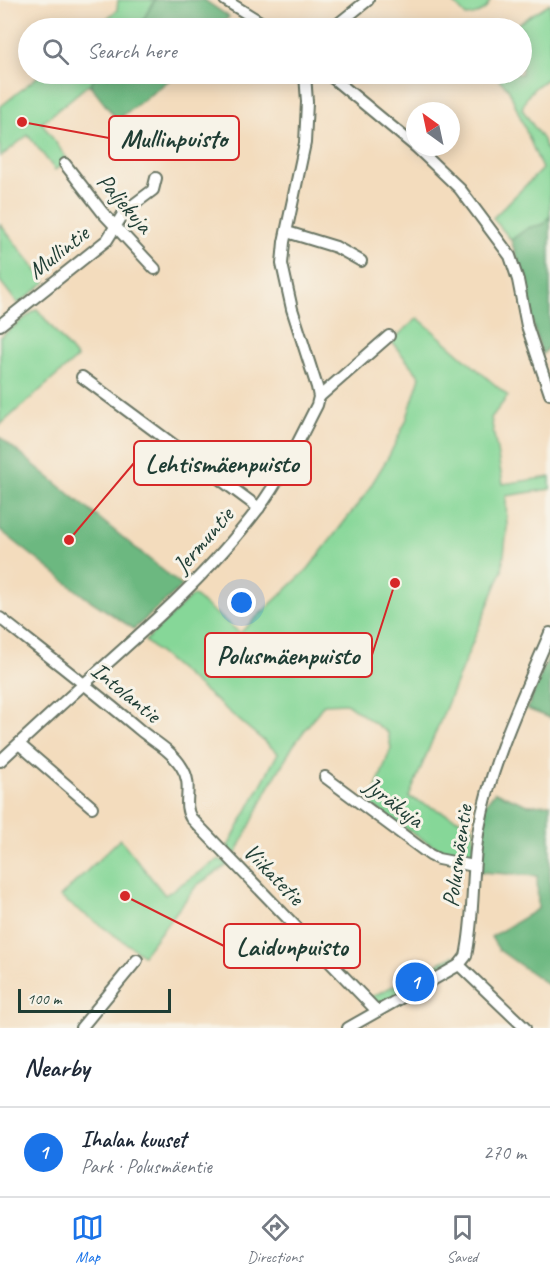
<!DOCTYPE html>
<html lang="en">
<head>
<meta charset="utf-8">
<style>
	:root { --surface:#fff; --page:#f6f6f7; --text:#1f2937; --muted:#747a83; --line:#e0e1e3; --accent:#1a73e8 }
	body { margin:0; font-family:Caveat,sans-serif; background:var(--page); color:var(--text) }
	.compass { position:absolute; left:406px; top:102px; width:54px; height:54px; border-radius:50%; background:var(--surface); box-shadow:0 3px 15px #0003; rotate:327deg }
	.scale { position:absolute; left:18px; bottom:15px; width:153px; box-sizing:border-box; padding-left:6px; border:3px solid #1f3d34; border-top:0; font-size:16px; line-height:21px; white-space:nowrap; color:#1f3d34; -webkit-text-stroke:4px #f7f3e8; paint-order:stroke }
	.you { position:absolute; left:242px; top:603px; width:21px; height:21px; margin:-15px; border:4px solid #fff; border-radius:50%; background:#1a73e8; box-shadow:0 0 0 9px #1a73e833 }
	.badge { display:grid; place-items:center; width:39px; height:39px; border-radius:50%; background:var(--accent); color:#fff; font-size:20px; font-weight:700 }
	.pin { position:absolute; translate:-50% -50%; border:3px solid #fff; box-shadow:0 2px 6px #0006 }
	.list { margin:0; padding:0; list-style:none }
	h2 { display:flex; justify-content:space-between; align-items:center; height:78px; margin:0; padding:0 24px; font-size:26px }
	h2 small { font-size:20px; font-weight:400; color:var(--muted) }
	.list li { display:grid; grid-template-columns:39px 1fr auto; gap:18px; align-items:center; box-sizing:border-box; height:90px; padding:0 24px; border-top:2px solid var(--line) }
	.list b { display:block; font-size:22px; white-space:nowrap }
	.list p { margin:0; font-size:20px; white-space:nowrap; color:var(--muted) }
	.list em { font-size:20px; font-style:normal; color:var(--muted) }
	.icon { flex:none; width:33px; height:33px; fill:none; stroke:currentColor; stroke-width:2; stroke-linecap:round; stroke-linejoin:round }
	.map { position:relative; flex:none; width:550px; height:1028px; overflow:hidden }
	.search { position:absolute; background:var(--surface); box-shadow:0 3px 15px #0003; left:18px; right:18px; top:18px; height:66px; display:flex; align-items:center; gap:15px; box-sizing:border-box; padding:0 21px; border-radius:33px; color:var(--muted); font-size:22px }
	.sheet { height:168px; background:var(--surface) }
	nav { display:flex; justify-content:space-around; align-items:center; box-sizing:border-box; height:84px; border-top:2px solid var(--line); background:var(--surface); font-size:16px; color:var(--muted) }
	nav a { display:grid; justify-items:center; gap:3px }
	nav .on { color:var(--accent) }
	.map>svg:first-child { display:block }
	.green { fill:#86d798; stroke:#528a66; stroke-width:1.5 }
	.forest { fill:#6cb880; stroke:#467a5a; stroke-width:1.5 }
	.lines { fill:none; stroke-linecap:round; stroke-linejoin:round }
	.minor-casing { stroke:#697564; stroke-width:14 }
	.minor { stroke:#fff; stroke-width:10 }
	.labels { text-anchor:middle; dominant-baseline:central; stroke-width:6; stroke-linejoin:round; paint-order:stroke }
	.street-label { font-size:24px; fill:#1f3d34; stroke:#f7f3e8 }
	.leader { fill:none; stroke:#d62828; stroke-width:2 }
	.callout-dot { fill:#d62828; stroke:#f7f3e8; stroke-width:2 }
	.callout { fill:#f7f3e8; stroke:#d62828; stroke-width:2 }
	.callout-label { font-size:26px; text-anchor:middle; font-weight:bold; fill:#1f3d34 }
</style>
</head>
<body>
<div class="map">
<svg width="550" height="1028" viewBox="0 0 550 1028">
	<rect width="100%" height="100%" fill="#f7f3e8"/>
	<filter id="ink" filterUnits="userSpaceOnUse"><feTurbulence type="fractalNoise" baseFrequency=".0167" numOctaves="2"/><feDisplacementMap in="SourceGraphic" scale="12" xChannelSelector="R" yChannelSelector="G"/><feConvolveMatrix kernelMatrix="1 2 1 2 8 2 1 2 1" color-interpolation-filters="sRGB"/></filter>
	<filter id="wash" filterUnits="userSpaceOnUse"><feTurbulence type="fractalNoise" baseFrequency=".008" numOctaves="4" result="noise"/><feDisplacementMap in="SourceGraphic" scale="24" xChannelSelector="R" yChannelSelector="G"/><feGaussianBlur stdDeviation="1.35" result="paint"/><feColorMatrix in="noise" values="0 0 0 0 0 0 0 0 0 0 0 0 0 0 0 0 0 1.4 0 .05"/><feComposite in="paint" operator="in"/></filter>
	<g filter="url(#wash)">
		<rect width="100%" height="100%" fill="#f3dcbd"/>
		<!-- green -->
		<g class="green">
			<polygon points="118,0 204,0 229,17 215,28 95,28 117,10"/>
			<path d="M451,0H490C487,12 477,15 466,16Z"/>
			<path d="M550,3V77C536,86 527,92 522,109L543,140L550,160V216L544,225L528,228L511,240L493,218L542,169L508,88L493,74H522V28H511Z"/>
			<polygon points="41,74 177,74 117,120 89,84 42,123 68,160 55,170 28,135 0,157 0,107"/>
			<polygon points="0,224 46,282 18,304 0,281"/>
			<polygon points="37,309 77,358 0,425 0,337"/>
			<path d="M418,318L508,396L491,418L503,484L550,477V489L506,496L507,529L502,571L409,797L473,826L475,859C431,852 405,827 370,804L391,748L388,733L346,703L324,704L293,746L268,789L235,856L227,848L278,753L145,641L193,595L240,633L308,569L365,495L389,456L406,421L420,377L391,341Z"/>
			<polygon points="120,839 165,895 219,859 229,864 197,885 143,955 60,897"/>
			<polygon points="455,955 459,965 377,1011 367,999"/>
		</g>
		<!-- forest -->
		<g class="forest">
			<polygon points="155,0 204,0 229,17 215,28 138,28"/>
			<polygon points="99,74 177,74 117,120 90,84"/>
			<polygon points="550,216 550,345 542,355 531,318 527,289 511,240 528,228 544,224"/>
			<polygon points="0,437 182,586 134,629 85,597 0,530"/>
			<polygon points="550,653 550,718 527,709"/>
			<polygon points="495,792 528,805 550,804 550,986 499,950 491,937 538,909 537,876 481,872 478,830 484,806"/>
		</g>
	</g>
	<g filter="url(#ink)">
		<g class="lines">
			<defs>
				<g id="minor">
					<polyline points="225,0 270,28"/>
					<polyline points="333,28 368,0"/>
					<polyline points="328,74 415,146"/>
					<polyline points="416,147 460,189 510,256 518,280 527,326 550,394"/>
					<polyline points="65,164 103,213 155,269"/>
					<polyline points="287,232 336,247 361,261"/>
					<polyline points="0,325 107,240 125,211 153,190 156,178"/>
					<polyline points="82,377 259,508"/>
					<polyline points="319,397 389,336"/>
					<path d="M0,618C47,655 94,691 140,730C153,741 172,751 181,766C195,786 181,802 191,818L377,1011"/>
					<polyline points="19,744 92,807"/>
					<path d="M0,761C28,735 56,709 84,684C146,629 208,575 258,509C282,477 299,440 317,405L319,397L317,387L292,309L282,264L284,242L305,143L307,102L305,74"/>
					<polyline points="325,777 430,855 438,859 474,866"/>
					<polyline points="459,965 525,1028"/>
					<polyline points="81,1028 137,960"/>
					<path d="M348,1028L459,965L466,956C475,915 471,870 479,828C492,760 523,696 550,633"/>
				</g>
			</defs>
			<!-- minor casing -->
			<use href="#minor" class="minor-casing"/>
			<!-- minor -->
			<use href="#minor" class="minor"/>
		</g>
	</g>
	<g class="labels">
		<!-- street labels -->
		<g class="street-label">
			<text transform="translate(125 203) rotate(49)">Paljekuja</text>
			<text transform="translate(58 252) rotate(-38)">Mullintie</text>
			<text transform="translate(203 540) rotate(-49)">Jermuntie</text>
			<text transform="translate(126 692) rotate(39)">Intolantie</text>
			<text transform="translate(394 802) rotate(37)">Jyräkuja</text>
			<text transform="translate(457 856) rotate(-82)">Polusmäentie</text>
			<text transform="translate(274 874) rotate(46)">Viikatetie</text>
		</g>
	</g>
	<!-- callouts -->
	<path class="leader" d="M22 122L109 138M69 540L134 463M395 583L372 655M125 896L224 946"/>
	<g class="callout-dot">
		<circle cx="22" cy="122" r="6"/>
		<circle cx="69" cy="540" r="6"/>
		<circle cx="395" cy="583" r="6"/>
		<circle cx="125" cy="896" r="6"/>
	</g>
	<g class="callout">
		<rect x="109" y="116" width="130" height="44" rx="6"/>
		<rect x="134" y="441" width="177" height="44" rx="6"/>
		<rect x="205" y="633" width="167" height="44" rx="6"/>
		<rect x="224" y="924" width="136" height="44" rx="6"/>
	</g>
	<g class="callout-label">
		<text x="174" y="147">Mullinpuisto</text>
		<text x="222" y="472">Lehtismäenpuisto</text>
		<text x="288" y="664">Polusmäenpuisto</text>
		<text x="292" y="955">Laidunpuisto</text>
	</g>
</svg>
<svg class="compass" viewBox="-18 -18 36 36"><path d="M0-13l5 13h-10z" fill="#e53935"/><path d="M0 13l5-13h-10z" fill="#747a83"/></svg>
<div class="scale">100 m</div>
<div class="you"></div>
<div class="pin badge" style="left:415px;top:982px">1</div>
<div class="search"><svg class="icon" aria-label="search" viewBox="0 0 24 24"><circle cx="10" cy="10" r="6"/><path d="M15 15l6 6"/></svg>Search here</div>
</div>
<section class="sheet">
<h2>Nearby<small></small></h2>
<ul class="list">
<li><span class="badge">1</span><div><b>Ihalan kuuset</b><p>Park · Polusmäentie</p></div><em>270 m</em></li>
</ul>
</section>
<nav>
<a class="on"><svg class="icon" aria-label="map" viewBox="0 0 24 24"><path d="M3 6l6-2 6 2 6-2v14l-6 2-6-2-6 2zM9 4v14M15 6v14"/></svg>Map</a>
<a><svg class="icon" aria-label="directions" viewBox="0 0 24 24"><path d="M12 3l9 9-9 9-9-9zM9 14v-3h6M13 9l2 2-2 2"/></svg>Directions</a>
<a><svg class="icon" aria-label="saved" viewBox="0 0 24 24"><path d="M7 4h10v16l-5-4-5 4z"/></svg>Saved</a>
</nav>
</body>
</html>
